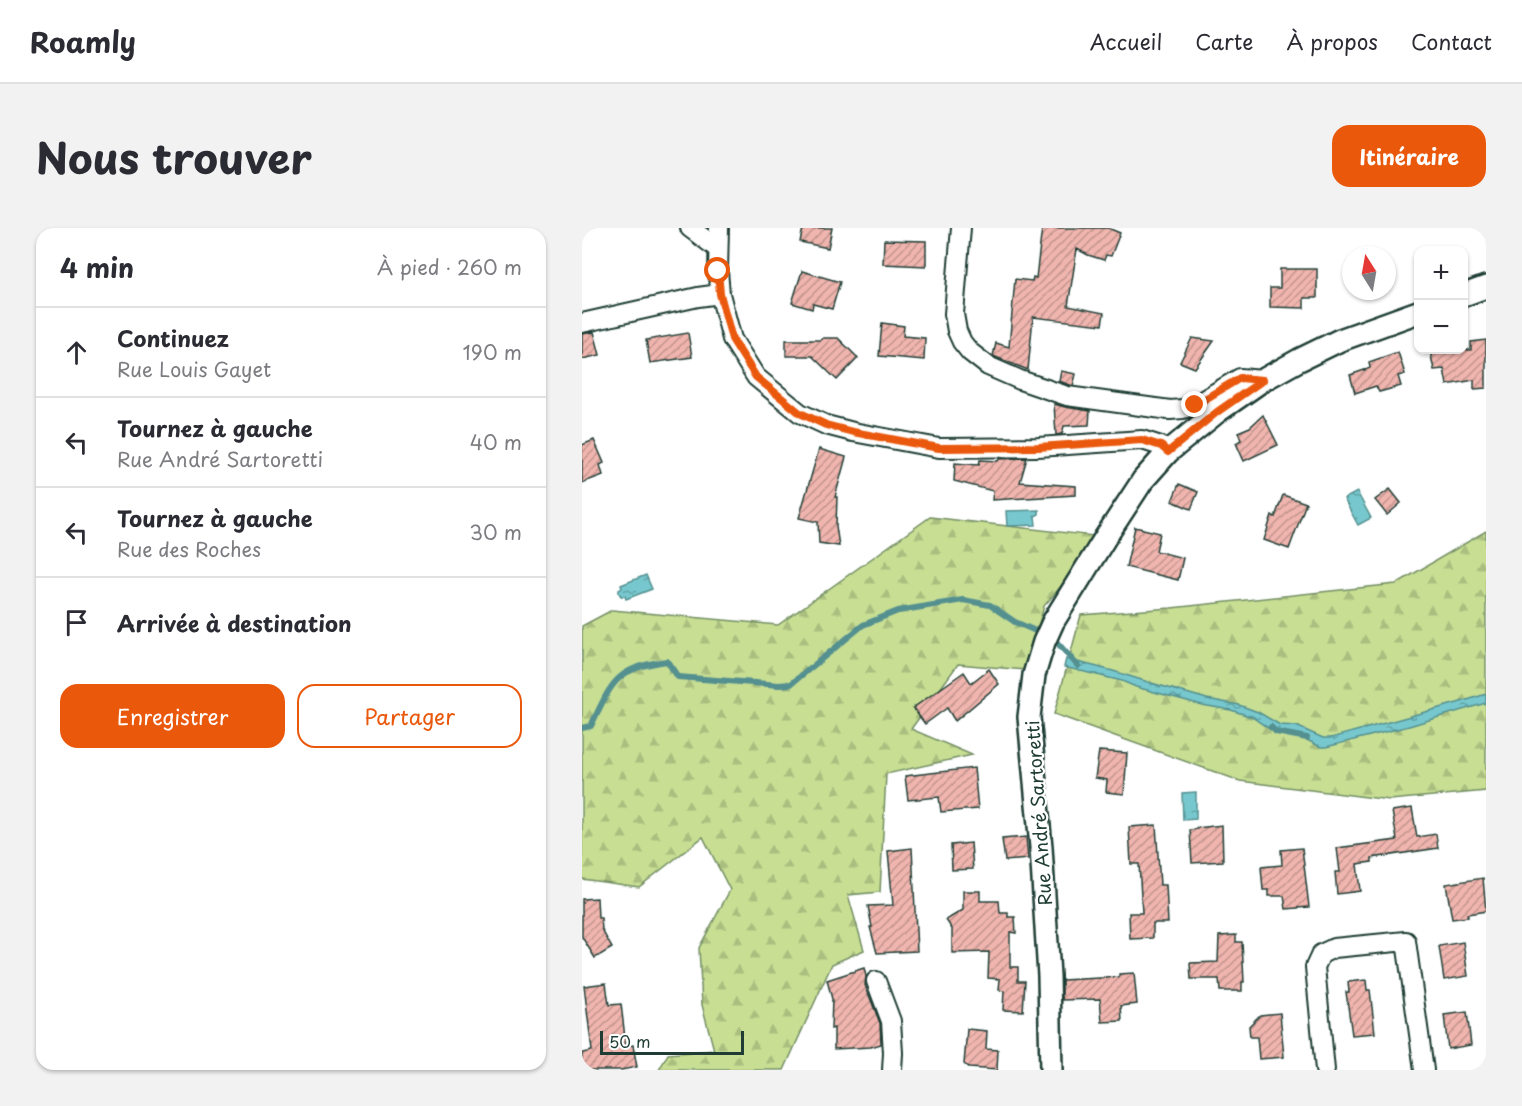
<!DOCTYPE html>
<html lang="fr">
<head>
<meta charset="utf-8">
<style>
	:root { --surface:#fff; --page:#f2f2f3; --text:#2b2b33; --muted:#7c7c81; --line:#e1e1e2; --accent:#ea580c }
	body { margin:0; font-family:"Playpen Sans",sans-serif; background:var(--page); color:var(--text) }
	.controls { position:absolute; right:18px; top:18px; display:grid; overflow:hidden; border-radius:12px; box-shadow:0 2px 4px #0004 }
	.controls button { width:54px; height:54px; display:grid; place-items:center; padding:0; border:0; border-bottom:2px solid var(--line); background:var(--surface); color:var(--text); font:30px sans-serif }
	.compass { position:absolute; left:760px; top:18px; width:54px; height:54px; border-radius:50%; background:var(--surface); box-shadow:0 2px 4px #0004; rotate:349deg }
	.scale { position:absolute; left:18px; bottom:15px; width:144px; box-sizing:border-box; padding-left:6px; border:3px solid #1f3d34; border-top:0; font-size:16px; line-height:21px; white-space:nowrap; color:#1f3d34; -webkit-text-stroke:4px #fff; paint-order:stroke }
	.stop { position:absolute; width:18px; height:18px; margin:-14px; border:4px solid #ea580c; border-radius:50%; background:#fff }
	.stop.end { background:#ea580c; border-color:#fff; box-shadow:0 2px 6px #0008 }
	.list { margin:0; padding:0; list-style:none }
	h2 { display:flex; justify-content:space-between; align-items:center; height:78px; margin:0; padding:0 24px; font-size:26px }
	h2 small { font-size:20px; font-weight:400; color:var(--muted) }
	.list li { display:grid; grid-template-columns:39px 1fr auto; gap:18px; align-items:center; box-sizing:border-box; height:90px; padding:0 24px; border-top:2px solid var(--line) }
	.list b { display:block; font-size:22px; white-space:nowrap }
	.list p { margin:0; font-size:20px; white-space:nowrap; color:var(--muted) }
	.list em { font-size:20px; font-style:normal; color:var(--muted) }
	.actions { display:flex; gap:12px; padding:18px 24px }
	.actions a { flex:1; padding:14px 0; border:2px solid var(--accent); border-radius:18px; text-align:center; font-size:21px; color:var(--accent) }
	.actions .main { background:var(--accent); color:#fff }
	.icon { flex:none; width:33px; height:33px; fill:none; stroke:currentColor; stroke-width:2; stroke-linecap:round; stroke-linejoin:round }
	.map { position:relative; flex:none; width:904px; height:842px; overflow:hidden; border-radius:18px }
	header { display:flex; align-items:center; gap:36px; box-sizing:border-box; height:84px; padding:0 30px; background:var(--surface); border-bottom:2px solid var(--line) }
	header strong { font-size:28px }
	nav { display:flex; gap:33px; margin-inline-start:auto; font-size:21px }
	.intro { display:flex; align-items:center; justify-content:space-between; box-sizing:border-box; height:144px; padding:0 36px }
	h1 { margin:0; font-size:42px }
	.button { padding:15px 27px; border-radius:18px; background:var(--accent); color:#fff; font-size:21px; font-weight:700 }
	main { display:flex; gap:36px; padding:0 36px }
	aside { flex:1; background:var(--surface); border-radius:18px; box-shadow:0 2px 4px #0004 }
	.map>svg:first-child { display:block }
	.forest { fill:url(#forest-firs); stroke:#738e64; stroke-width:1.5 }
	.water { fill:url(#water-ripples); stroke:#549090; stroke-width:1.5 }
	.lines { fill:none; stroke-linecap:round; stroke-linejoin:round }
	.stream { stroke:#549090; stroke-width:6 }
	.building { fill:url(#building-hatch); stroke:#1f3d34; stroke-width:1.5 }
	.minor-casing { stroke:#1f3d34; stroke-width:22 }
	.tertiary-casing { stroke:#1f3d34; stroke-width:26 }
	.minor { stroke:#fff; stroke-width:18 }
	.tertiary { stroke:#fff; stroke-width:21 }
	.route { stroke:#ea580c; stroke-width:8 }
	.labels { text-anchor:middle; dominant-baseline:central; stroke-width:4.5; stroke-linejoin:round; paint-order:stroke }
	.street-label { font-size:18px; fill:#1f3d34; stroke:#fff }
</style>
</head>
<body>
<header>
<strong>Roamly</strong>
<nav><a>Accueil</a><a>Carte</a><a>À propos</a><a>Contact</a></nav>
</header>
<div class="intro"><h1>Nous trouver</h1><a class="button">Itinéraire</a></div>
<main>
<aside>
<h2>4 min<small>À pied · 260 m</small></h2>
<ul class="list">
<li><svg class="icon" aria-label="ahead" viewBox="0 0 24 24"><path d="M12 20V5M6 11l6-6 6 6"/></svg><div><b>Continuez</b><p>Rue Louis Gayet</p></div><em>190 m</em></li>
<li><svg class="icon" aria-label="left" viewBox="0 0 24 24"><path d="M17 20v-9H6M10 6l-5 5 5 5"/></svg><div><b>Tournez à gauche</b><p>Rue André Sartoretti</p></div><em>40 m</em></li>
<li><svg class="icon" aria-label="left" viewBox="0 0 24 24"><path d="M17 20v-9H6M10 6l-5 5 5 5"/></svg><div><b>Tournez à gauche</b><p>Rue des Roches</p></div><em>30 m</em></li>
<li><svg class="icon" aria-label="arrive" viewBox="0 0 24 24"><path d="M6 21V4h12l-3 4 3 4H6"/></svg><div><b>Arrivée à destination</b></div></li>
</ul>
<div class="actions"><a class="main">Enregistrer</a><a>Partager</a></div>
</aside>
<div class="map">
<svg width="904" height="842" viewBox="0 0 904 842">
	<defs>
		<pattern id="forest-firs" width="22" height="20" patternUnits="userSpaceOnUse" patternTransform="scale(1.5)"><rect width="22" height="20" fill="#c7de93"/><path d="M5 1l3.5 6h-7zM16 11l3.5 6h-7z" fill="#aabf7f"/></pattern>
		<pattern id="water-ripples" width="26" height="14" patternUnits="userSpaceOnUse" patternTransform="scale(1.5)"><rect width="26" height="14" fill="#77c8ce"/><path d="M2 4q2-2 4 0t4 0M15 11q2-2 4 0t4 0" fill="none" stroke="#61a4a8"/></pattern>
		<pattern id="building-hatch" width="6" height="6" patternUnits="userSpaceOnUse" patternTransform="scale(1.5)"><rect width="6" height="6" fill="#f0b5ae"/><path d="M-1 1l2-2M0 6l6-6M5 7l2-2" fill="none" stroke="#c2948e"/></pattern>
	</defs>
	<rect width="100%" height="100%" fill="#fff"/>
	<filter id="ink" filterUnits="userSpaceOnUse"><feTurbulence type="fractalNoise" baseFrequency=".0167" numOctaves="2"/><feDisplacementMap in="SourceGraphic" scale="12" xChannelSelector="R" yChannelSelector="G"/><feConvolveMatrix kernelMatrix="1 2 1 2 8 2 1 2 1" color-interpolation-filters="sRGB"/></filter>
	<g filter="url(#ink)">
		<!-- forest -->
		<g class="forest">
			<polygon points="348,289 521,309 462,378 444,442 376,436 329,501 390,527 304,546 298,664 266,667 282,722 250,736 202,842 77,842 86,826 132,822 120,777 117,720 148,662 121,609 57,659 0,651 0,398 30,382 196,397"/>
			<polygon points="904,303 904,563 808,572 658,553 472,486 499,387 589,380 814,356"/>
		</g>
		<!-- water -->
		<g class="water">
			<polygon points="775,264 789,290 776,297 762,271"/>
			<polygon points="457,282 457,286 453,288 454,297 425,298 424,283"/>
			<polygon points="64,347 70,361 44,371 43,368 39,368 37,365 37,362 40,360 39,357"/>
			<polygon points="484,431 531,443 566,454 625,471 657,477 676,484 698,497 714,498 741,510 749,510 879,474 904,466 904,475 827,498 744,519 739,519 713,506 689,502 670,489 649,482 620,477 554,459 540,453 482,439"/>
			<polygon points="614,564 614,591 601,592 600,565"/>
		</g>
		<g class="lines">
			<!-- stream -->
			<g class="stream">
				<polyline points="689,499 694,504 725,510"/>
				<path d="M0,500L9,498C30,454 33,440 85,433L96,449L197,457L209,456L281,397L316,383L381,372L408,377L433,394L472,411L496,438"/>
			</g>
		</g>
		<!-- building -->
		<g class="building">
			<polygon points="221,0 250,0 246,20 218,14"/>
			<polygon points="460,0 526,0 538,5 529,28 524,27 522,32 506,27 495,21 486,78 522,85 520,97 451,89 446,142 411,128 414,115 427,119 433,51 450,53 451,49 454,50"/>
			<polygon points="302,12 344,13 344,38 301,36"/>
			<polygon points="698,41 735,41 735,70 722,70 722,80 688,79 688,60 698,60"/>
			<polygon points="220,43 258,54 250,81 231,76 230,81 210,75"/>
			<polygon points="300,95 322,98 321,108 343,110 342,132 297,128"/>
			<polygon points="12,104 18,127 0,131 0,106"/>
			<polygon points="106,105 110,129 68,135 64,112"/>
			<polygon points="241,110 256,110 276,130 255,152 230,128 204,128 204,112 238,112"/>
			<polygon points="610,110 632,113 613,140 598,134"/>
			<polygon points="904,112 904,160 892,161 892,152 865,157 862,141 852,142 848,123 859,122 889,122 889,114"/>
			<polygon points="816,124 823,146 816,148 819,158 797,164 794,158 773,165 768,147 788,140 787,134"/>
			<polygon points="479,143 494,146 491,158 477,153"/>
			<polygon points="472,176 483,179 508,183 507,197 482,198 480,206 474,207"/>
			<polygon points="681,187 696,217 662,233 654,215 659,212 656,204 668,199"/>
			<polygon points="12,212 22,235 18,237 21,247 0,255 0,217"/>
			<polygon points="237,221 264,229 253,269 255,269 254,298 257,318 237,315 236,294 217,290"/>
			<polygon points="445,230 438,254 494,258 494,267 410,272 411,263 372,253 373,235 397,237 398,232 416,233 417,231"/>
			<polygon points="597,256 616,264 609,281 590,273"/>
			<polygon points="808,261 819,275 805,287 793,272"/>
			<polygon points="701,267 724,275 707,321 682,312 690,287 693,289"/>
			<polygon points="553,299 578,305 574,323 601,330 596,352 544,339"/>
			<polygon points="407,441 417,456 373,493 365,480 343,496 331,480 382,444 389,455"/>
			<polygon points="517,523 545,525 542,566 524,564 525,552 513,550"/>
			<polygon points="392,540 396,581 359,584 357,569 326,572 323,548"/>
			<polygon points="830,580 835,609 854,606 856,620 790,630 790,634 775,636 778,663 755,666 753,644 758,644 755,620 815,612 810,583"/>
			<polygon points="574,597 578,657 584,657 586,695 571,695 571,710 548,711 547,685 560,685 557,636 549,636 547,599"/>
			<polygon points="640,597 641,633 610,635 608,602 615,601 615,600"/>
			<polygon points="444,609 446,631 423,633 420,611"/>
			<polygon points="389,615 391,641 370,642 369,617"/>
			<polygon points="330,620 335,723 295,725 288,699 290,699 286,678 311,677 306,623"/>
			<polygon points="720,620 727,679 704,681 702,668 687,668 687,662 681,662 679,639 700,637 699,622"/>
			<polygon points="901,650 904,683 885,686 886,689 870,691 864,656"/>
			<polygon points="381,663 398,663 398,673 417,673 418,685 426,685 426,689 433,689 434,705 428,704 428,739 436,739 436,753 443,753 441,783 421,782 422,763 417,762 418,751 406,750 407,724 370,725 370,701 364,692 381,682"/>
			<polygon points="15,670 16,690 19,690 20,702 30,720 13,730 0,709 0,671"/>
			<polygon points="654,707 654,714 660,714 662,754 660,754 660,763 638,763 637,751 609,751 608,735 636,734 637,708"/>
			<polygon points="881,714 886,748 862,752 857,718"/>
			<polygon points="282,740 284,748 283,757 298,795 299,816 289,819 252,821 252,800 249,801 250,771 245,752"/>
			<polygon points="552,745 555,776 539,778 540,793 520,794 518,771 480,772 480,752 537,749 537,746"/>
			<polygon points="784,752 785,762 788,762 793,805 770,807 764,764 767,764 766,754"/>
			<polygon points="24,755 27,777 39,776 44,818 51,817 55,839 39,842 0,842 0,825 10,823 2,758"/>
			<polygon points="885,784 889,817 866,821 862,787"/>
			<polygon points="698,785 702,829 677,831 675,809 668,809 667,798 678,787"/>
			<polygon points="385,801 405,803 404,821 416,822 415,842 387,840 382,836"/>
		</g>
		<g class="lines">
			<defs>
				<g id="minor">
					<polyline points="108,0 136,21"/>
					<polyline points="137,0 136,43 138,66 150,111 174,149 218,185 244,197 271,204 357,220 456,219 560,212 579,218 586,224"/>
					<polyline points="379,0 372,86 375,103 380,114 388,124 406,138 438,152 485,168 588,182 601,181 613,177 658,150 681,152"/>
					<polyline points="0,95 116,69 138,66"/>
					<polyline points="294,753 309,793 311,825 310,842"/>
					<polyline points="743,842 733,739 739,726 752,720 824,713 842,842"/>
				</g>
				<g id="tertiary">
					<polyline points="882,67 904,59"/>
					<polyline points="469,842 467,748 459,619 447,489 452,447 462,414 471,394 523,310 561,252 586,224 635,184 681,152 717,132 758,112 836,84"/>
				</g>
			</defs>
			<!-- minor casing -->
			<use href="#minor" class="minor-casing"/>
			<!-- tertiary casing -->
			<use href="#tertiary" class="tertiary-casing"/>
			<!-- minor -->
			<use href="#minor" class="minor"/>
			<!-- tertiary -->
			<use href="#tertiary" class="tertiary"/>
		</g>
	</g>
	<g class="lines" filter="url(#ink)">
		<!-- route -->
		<polyline class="route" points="136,43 138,66 150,111 174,149 218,185 244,197 271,204 357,220 456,219 560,212 579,218 586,224 635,184 681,152 658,150 613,177"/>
	</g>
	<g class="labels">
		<!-- street labels -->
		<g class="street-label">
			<text transform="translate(456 585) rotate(-94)">Rue André Sartoretti</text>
		</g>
	</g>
</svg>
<div class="controls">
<button>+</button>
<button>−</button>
</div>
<svg class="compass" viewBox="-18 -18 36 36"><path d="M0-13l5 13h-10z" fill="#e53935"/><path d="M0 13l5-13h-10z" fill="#7c7c81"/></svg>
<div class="scale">50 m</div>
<div class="stop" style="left:136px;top:43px"></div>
<div class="stop end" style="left:613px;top:177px"></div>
</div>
</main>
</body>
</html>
